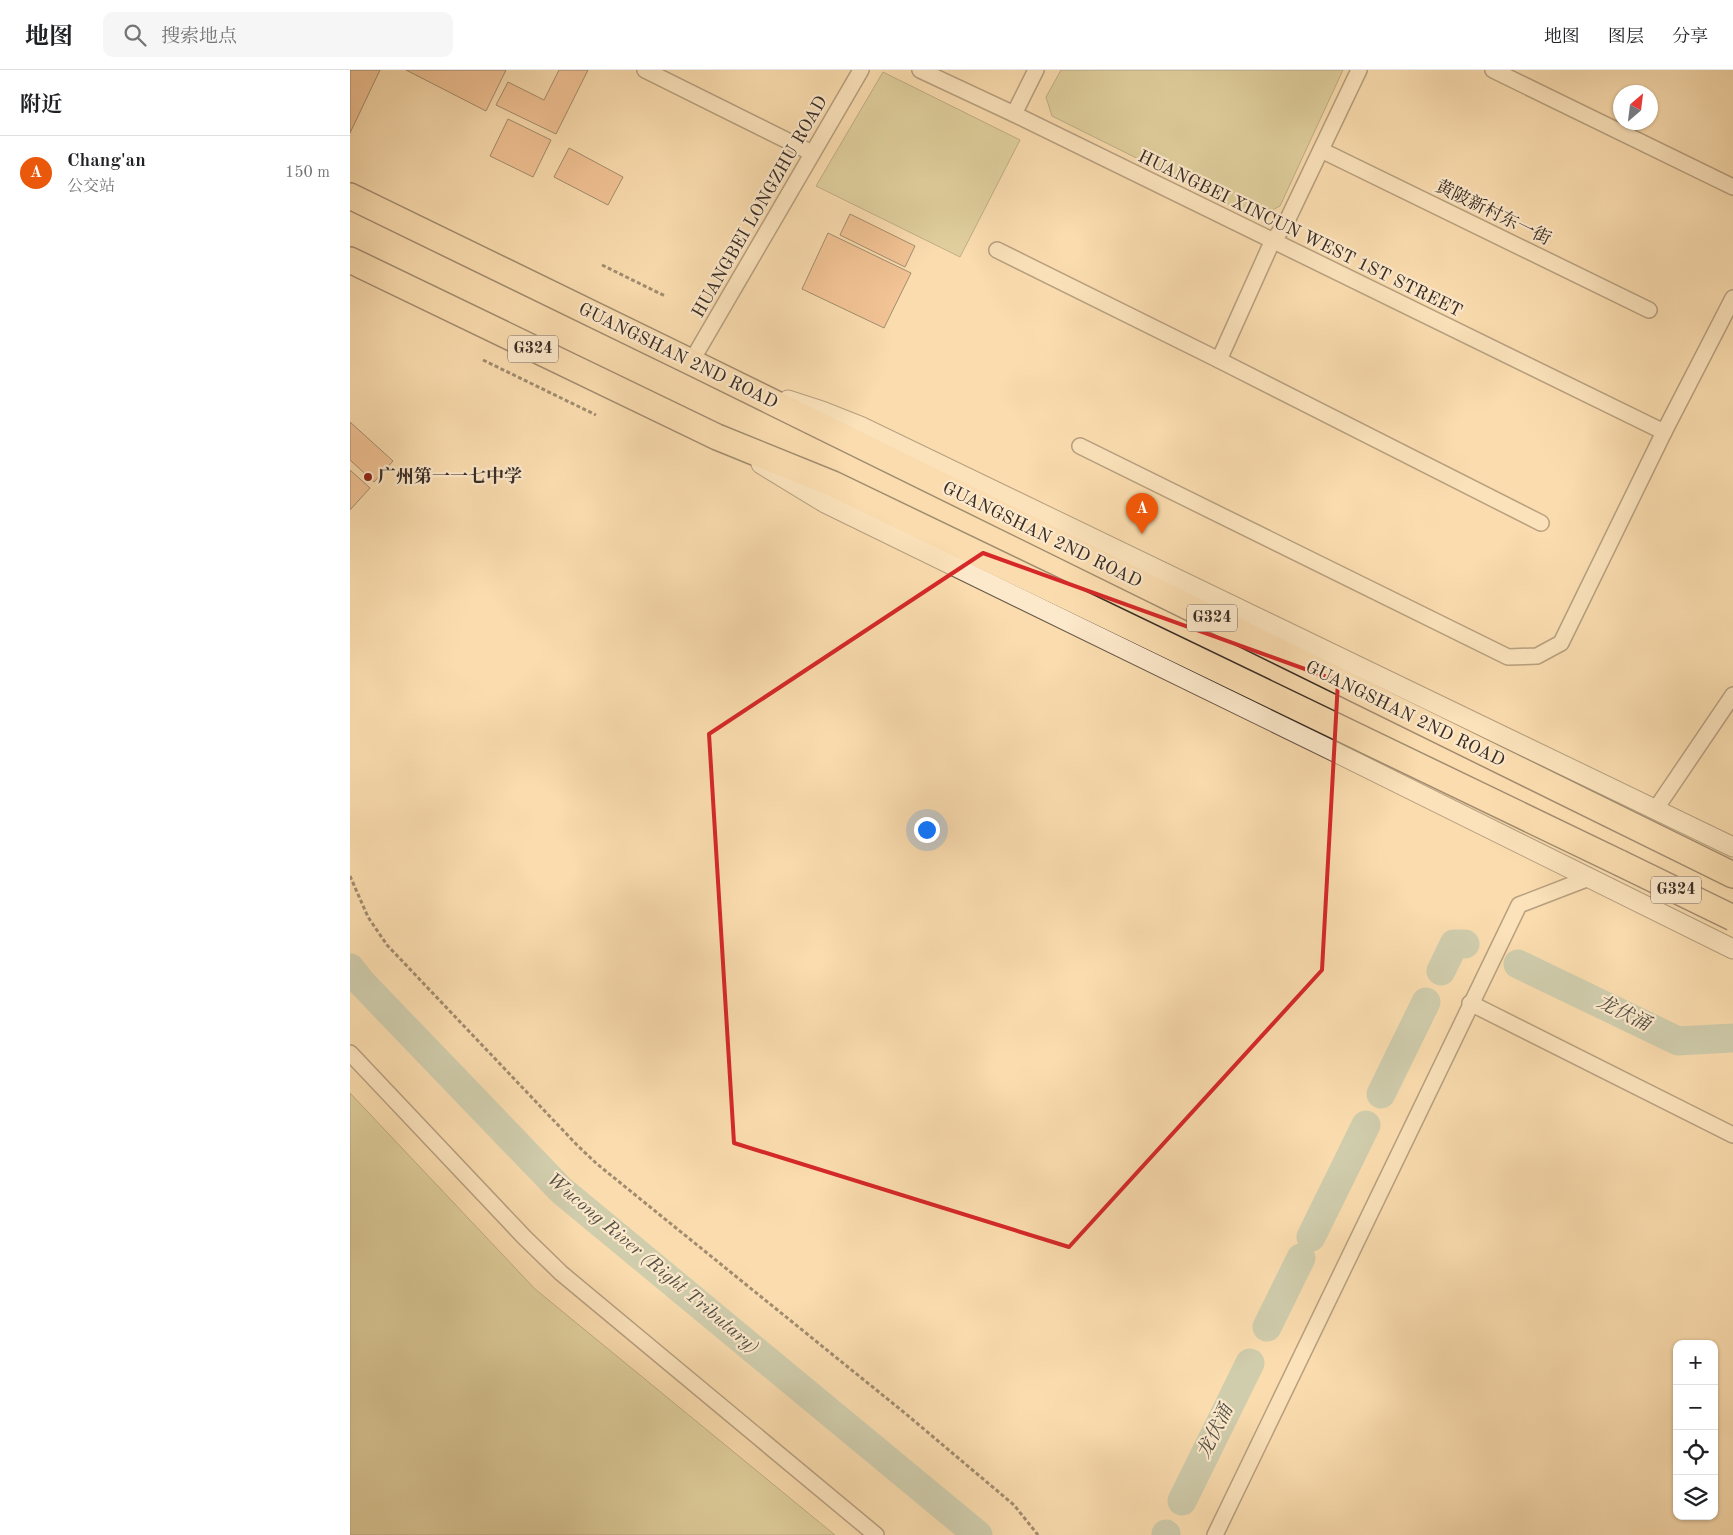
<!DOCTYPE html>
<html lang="zh">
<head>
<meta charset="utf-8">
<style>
	:root { --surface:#fff; --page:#f6f6f6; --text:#202124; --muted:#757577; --line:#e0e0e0; --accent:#ea580c }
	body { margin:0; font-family:"Old Standard TT","Noto Serif SC",serif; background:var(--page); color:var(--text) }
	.controls { position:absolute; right:15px; bottom:15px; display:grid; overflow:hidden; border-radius:10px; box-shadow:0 1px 4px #0004 }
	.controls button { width:45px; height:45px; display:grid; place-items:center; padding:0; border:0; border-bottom:1px solid var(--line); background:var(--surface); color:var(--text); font:25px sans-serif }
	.compass { position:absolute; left:1263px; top:15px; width:45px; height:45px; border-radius:50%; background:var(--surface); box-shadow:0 1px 4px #0004; rotate:28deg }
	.you { position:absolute; left:576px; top:759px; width:18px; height:18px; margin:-12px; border:4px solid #fff; border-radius:50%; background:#1a73e8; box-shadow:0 0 0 8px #1a73e833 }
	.badge { display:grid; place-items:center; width:32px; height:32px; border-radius:50%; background:var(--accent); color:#fff; font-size:16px; font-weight:700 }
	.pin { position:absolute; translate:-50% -41px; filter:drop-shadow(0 1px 2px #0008) }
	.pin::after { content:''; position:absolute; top:26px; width:18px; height:15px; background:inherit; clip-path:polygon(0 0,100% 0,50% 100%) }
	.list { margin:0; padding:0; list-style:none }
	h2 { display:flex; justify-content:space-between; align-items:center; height:65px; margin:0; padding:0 20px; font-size:21px }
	h2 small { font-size:16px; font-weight:400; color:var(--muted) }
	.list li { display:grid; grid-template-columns:32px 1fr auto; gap:15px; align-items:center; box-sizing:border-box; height:75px; padding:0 20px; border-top:1px solid var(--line) }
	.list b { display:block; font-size:19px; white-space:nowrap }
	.list p { margin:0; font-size:16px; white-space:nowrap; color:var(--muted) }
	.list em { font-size:16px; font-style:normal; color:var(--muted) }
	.icon { flex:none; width:28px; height:28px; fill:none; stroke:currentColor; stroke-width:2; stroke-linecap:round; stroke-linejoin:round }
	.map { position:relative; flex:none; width:1383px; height:1465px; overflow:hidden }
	header { display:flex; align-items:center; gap:30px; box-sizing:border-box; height:70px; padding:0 25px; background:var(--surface); border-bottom:1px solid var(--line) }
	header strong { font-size:24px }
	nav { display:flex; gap:28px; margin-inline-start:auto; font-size:18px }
	.search { width:350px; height:45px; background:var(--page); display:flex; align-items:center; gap:12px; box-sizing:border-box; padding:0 18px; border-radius:10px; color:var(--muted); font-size:19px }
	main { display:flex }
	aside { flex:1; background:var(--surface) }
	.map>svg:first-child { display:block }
	.green { fill:#c1bf88; stroke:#7c7656 }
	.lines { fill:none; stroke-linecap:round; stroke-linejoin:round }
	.river { stroke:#9ebbac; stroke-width:29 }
	.building { fill:#e8a577; stroke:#382c25 }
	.minor-casing { stroke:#685847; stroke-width:18 }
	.tertiary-casing { stroke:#685847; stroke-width:21 }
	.trunk-casing { stroke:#382c25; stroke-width:28 }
	.path { stroke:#382c25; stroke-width:3; stroke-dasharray:4 2.5; stroke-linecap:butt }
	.minor { stroke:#fce8ca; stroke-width:15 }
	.tertiary { stroke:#fce8ca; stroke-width:19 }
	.trunk { stroke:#fadcae; stroke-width:25 }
	.trunk-bridge-casing { stroke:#382c25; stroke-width:28; stroke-linecap:butt }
	.trunk-bridge { stroke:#fadcae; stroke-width:25 }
	.marked { fill:none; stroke:#d62828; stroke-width:4; stroke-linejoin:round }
	.poi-dot { fill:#8f2418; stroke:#fce8ca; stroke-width:2 }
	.labels { text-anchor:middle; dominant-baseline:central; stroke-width:4.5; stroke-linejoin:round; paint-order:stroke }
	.shield { fill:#fce8ca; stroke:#736456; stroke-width:1 }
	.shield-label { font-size:16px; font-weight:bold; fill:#382c25 }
	.street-label { font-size:18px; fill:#382c25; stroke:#fce8ca }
	.poi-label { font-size:18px; font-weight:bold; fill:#382c25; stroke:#fce8ca; text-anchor:start }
	.water-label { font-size:19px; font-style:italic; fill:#525047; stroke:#fce8ca }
</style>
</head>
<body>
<header>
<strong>地图</strong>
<div class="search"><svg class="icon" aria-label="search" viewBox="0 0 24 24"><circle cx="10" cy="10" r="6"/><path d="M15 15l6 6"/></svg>搜索地点</div>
<nav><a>地图</a><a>图层</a><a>分享</a></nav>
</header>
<main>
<aside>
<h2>附近<small></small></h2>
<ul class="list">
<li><span class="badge">A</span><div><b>Chang'an</b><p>公交站</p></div><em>150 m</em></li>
</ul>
</aside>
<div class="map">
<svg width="1383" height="1465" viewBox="0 0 1383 1465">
	<rect width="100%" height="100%" fill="#fadcae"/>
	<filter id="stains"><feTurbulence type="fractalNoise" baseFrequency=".004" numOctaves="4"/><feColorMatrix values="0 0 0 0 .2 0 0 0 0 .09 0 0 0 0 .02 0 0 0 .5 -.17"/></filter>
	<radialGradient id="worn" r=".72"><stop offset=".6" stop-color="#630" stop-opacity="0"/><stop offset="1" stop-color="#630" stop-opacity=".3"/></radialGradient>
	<!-- green -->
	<g class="green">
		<polygon points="711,0 993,0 930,136 907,148 702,46 696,27"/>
		<polygon points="533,2 670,70 610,187 466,116"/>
		<polygon points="0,1023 185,1219 485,1465 0,1465"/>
	</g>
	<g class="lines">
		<!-- river -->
		<g class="river">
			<polyline points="1168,894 1328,971 1383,968"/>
			<polyline points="0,898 11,912 211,1120 628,1465"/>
			<polyline points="1091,901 1104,874 1115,874"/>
			<polyline points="1031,1024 1076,932"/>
			<polyline points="961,1167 1016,1055"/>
			<polyline points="917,1257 951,1188"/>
			<polyline points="832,1431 900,1293"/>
			<polyline points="816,1465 816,1464"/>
		</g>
	</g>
	<!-- building -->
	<g class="building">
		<polygon points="0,0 30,0 0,63"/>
		<polygon points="56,0 156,0 136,41"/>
		<polygon points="209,0 238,0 206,64 146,35 158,12 194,30"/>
		<polygon points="158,49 201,70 183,107 140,86"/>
		<polygon points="219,78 273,107 258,135 204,107"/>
		<polygon points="500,144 565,176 555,197 490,165"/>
		<polygon points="478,163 561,203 534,258 452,219"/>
		<polygon points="0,352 43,391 24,412 0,390"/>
		<polygon points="0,400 20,418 0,440"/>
	</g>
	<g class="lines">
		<defs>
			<g id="minor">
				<polyline points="295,0 462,83"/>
				<polyline points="570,0 664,44 1314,362"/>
				<polyline points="1143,0 1383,117"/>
				<polyline points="664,44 686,0"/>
				<polyline points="971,80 1299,240"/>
				<polyline points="647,180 869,290 922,172 935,155 1009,0"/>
				<polyline points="869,290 1191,453"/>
				<polyline points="341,292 511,0"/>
				<polyline points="730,376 1158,587 1187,586 1211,573 1314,362 1383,228"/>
				<polyline points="1305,740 1383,625"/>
				<polyline points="1120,933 1383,1065"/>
				<polyline points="0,983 175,1168 211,1203 526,1465"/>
				<polyline points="865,1465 1169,835 1239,808"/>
			</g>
			<g id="tertiary">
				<polyline points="438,330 472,341 510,356 1383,777"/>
				<polyline points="411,394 475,433 979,679 1383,879"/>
			</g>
			<g id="trunk">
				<polyline points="0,126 341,292 1383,805"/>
				<polyline points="0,190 367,367 483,414 1270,793"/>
			</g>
		</defs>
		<!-- minor casing -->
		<use href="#minor" class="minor-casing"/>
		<!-- tertiary casing -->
		<use href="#tertiary" class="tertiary-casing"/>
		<!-- trunk casing -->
		<use href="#trunk" class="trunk-casing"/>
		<!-- path -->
		<g class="path">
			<polyline points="252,195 315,226"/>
			<polyline points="133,290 246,345"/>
			<polyline points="0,806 18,847 37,875 227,1075 247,1094 556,1344 664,1435 688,1465"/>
		</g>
		<!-- minor -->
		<use href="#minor" class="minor"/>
		<!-- tertiary -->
		<use href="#tertiary" class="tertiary"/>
		<!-- trunk -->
		<use href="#trunk" class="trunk"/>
		<defs>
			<polyline id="trunk-bridge" points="1270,793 1383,848"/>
		</defs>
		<!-- trunk-bridge casing -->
		<use href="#trunk-bridge" class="trunk-bridge-casing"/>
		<!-- trunk-bridge -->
		<use href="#trunk-bridge" class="trunk-bridge"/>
	</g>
	<!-- marked area -->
	<path d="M0 0H1383V1465H0ZM633,483L988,611L972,900L719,1177L384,1073L359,664Z" fill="#fadcae" fill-opacity=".55" fill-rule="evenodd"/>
	<path class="marked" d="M633,483L988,611L972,900L719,1177L384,1073L359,664Z"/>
	<!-- markers -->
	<circle class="poi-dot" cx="18" cy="407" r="5"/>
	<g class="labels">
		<!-- shield labels -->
		<g class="shield">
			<rect x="158" y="265.5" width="50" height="27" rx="4"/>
			<rect x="837" y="534.5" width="50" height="27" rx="4"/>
			<rect x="1301" y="806.5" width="50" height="27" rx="4"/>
		</g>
		<g class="shield-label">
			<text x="183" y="279">G324</text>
			<text x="862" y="548">G324</text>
			<text x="1326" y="820">G324</text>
		</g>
		<!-- street labels -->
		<g class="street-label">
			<text transform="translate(410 137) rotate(-60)">HUANGBEI LONGZHU ROAD</text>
			<text transform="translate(1143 143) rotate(26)">黄陂新村东一街</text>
			<text transform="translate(950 164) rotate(26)">HUANGBEI XINCUN WEST 1ST STREET</text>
			<text transform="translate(328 286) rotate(26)">GUANGSHAN 2ND ROAD</text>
			<text transform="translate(692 465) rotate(26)">GUANGSHAN 2ND ROAD</text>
			<text transform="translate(1055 644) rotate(26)">GUANGSHAN 2ND ROAD</text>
		</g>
		<!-- poi labels -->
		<g class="poi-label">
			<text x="28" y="407">广州第一一七中学</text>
		</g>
		<!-- water labels -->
		<g class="water-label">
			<text transform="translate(1273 944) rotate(26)">龙伏涌</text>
			<text transform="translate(302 1194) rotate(40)">Wucong River (Right Tributary)</text>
			<text transform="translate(866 1362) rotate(-64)">龙伏涌</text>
		</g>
	</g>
	<rect width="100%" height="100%" filter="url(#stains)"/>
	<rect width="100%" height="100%" fill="url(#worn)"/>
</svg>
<div class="controls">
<button>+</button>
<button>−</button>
<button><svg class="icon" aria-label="locate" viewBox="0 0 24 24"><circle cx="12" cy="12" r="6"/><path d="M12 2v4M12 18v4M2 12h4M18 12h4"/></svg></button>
<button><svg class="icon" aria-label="layers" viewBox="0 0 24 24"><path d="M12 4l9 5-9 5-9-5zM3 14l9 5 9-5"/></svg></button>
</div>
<svg class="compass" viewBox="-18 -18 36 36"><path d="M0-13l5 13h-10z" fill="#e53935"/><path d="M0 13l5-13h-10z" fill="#757577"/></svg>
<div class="you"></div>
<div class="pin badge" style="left:792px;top:464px">A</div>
</div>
</main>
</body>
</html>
